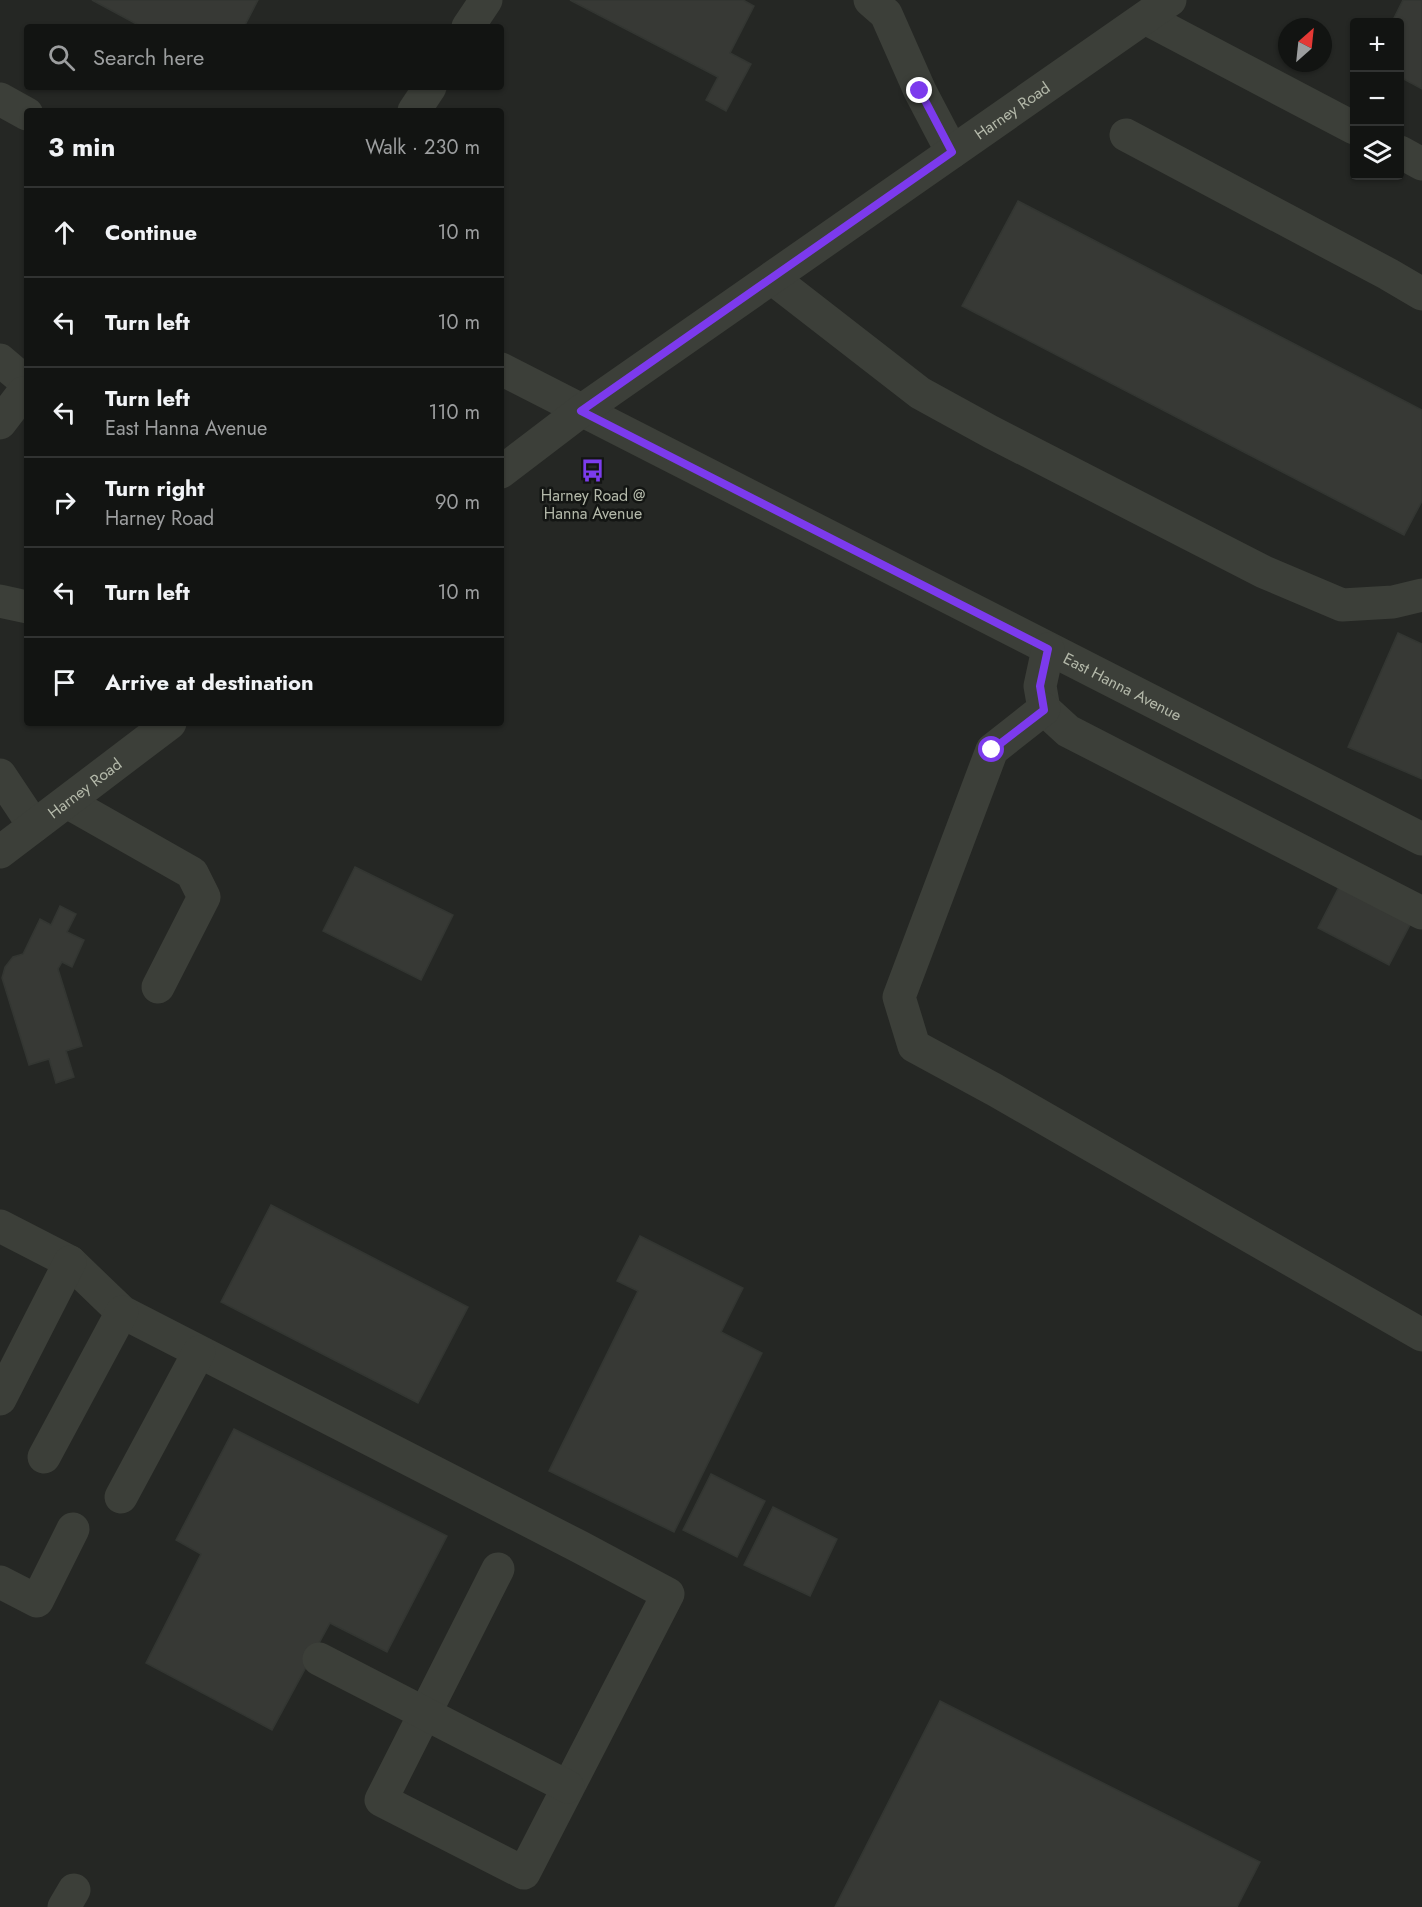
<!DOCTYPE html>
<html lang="en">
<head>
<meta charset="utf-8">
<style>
	:root { --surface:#121412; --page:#1b1d1b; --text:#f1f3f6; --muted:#9c9e9f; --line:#313332 }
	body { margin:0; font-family:Jost,sans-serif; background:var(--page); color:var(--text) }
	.controls { position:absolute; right:18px; top:18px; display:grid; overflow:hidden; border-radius:6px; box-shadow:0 2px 4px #0004 }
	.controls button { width:54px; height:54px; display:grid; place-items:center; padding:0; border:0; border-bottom:2px solid var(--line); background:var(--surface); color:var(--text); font:30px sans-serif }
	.compass { position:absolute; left:1278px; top:18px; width:54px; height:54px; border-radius:50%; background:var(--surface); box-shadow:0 2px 4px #0004; rotate:27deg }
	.stop { position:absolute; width:18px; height:18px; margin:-14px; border:4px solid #7c3aed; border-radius:50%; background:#fff }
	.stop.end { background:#7c3aed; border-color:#fff; box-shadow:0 2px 6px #0008 }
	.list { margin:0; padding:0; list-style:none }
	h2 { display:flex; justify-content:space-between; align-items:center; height:78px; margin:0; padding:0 24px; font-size:26px }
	h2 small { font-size:20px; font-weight:400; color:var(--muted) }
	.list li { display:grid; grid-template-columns:39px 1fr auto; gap:18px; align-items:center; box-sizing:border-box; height:90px; padding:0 24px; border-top:2px solid var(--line) }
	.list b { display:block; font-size:22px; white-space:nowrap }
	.list p { margin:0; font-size:20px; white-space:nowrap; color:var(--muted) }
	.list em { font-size:20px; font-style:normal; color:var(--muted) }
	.icon { flex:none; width:33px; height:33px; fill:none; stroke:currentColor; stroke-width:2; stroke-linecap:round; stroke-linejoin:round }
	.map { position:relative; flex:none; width:1422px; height:1907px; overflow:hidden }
	.search { position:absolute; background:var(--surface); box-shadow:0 2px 4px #0004; left:24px; top:24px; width:480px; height:66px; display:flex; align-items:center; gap:15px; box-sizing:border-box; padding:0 21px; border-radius:6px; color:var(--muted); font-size:22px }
	.panel { position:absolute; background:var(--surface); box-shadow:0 2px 4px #0004; left:24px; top:108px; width:480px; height:618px; border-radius:6px }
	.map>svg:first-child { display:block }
	.built { fill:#252724; fill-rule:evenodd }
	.building { fill:#373935; stroke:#333632; stroke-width:1.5 }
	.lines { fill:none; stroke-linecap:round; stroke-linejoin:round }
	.minor { stroke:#3c3f39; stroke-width:33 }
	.route { stroke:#7c3aed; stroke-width:8 }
	.labels { text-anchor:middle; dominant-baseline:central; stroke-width:5; stroke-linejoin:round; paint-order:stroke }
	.street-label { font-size:16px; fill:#b4b9aa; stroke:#131513 }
	.poi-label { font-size:16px; fill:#b4b9aa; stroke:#131513 }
</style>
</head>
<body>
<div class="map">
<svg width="1422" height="1907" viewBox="0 0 1422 1907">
	<rect width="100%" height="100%" fill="#181a18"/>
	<!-- built -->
	<path class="built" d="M0,0H1422V1907H0ZM1354,22H1400V176H1354ZM27,27H501V87H27ZM1287,27H1323V63H1287ZM27,111H501V723H27Z"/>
	<!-- building -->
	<g class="building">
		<polygon points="92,0 258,0 244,27 142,27"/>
		<polygon points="570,0 743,0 754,6 730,53 751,64 726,111 706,100 718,77"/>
		<polygon points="1403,0 1422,0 1422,89 1400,77 1400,22 1392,22"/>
		<polygon points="1018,201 1422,410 1422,501 1404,535 962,306"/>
		<polygon points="1398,633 1422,644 1422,779 1348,747"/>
		<polygon points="355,867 453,915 421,980 323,931"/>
		<polygon points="1341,883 1413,919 1389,965 1318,928"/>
		<polygon points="60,906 76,914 67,932 84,940 72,967 62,962 58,969 82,1046 66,1051 74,1077 56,1083 49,1059 29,1065 2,978 5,967 13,957 23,954 40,919 51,925"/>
		<polygon points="271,1205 468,1307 418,1403 221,1302"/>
		<polygon points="640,1236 743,1288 721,1332 762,1353 674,1532 549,1471 638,1291 617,1281"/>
		<polygon points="234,1429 447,1536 387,1652 330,1623 272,1730 146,1663 201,1554 176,1540"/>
		<polygon points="711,1474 765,1501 737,1557 683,1530"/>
		<polygon points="773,1507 837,1539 810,1596 744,1565"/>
		<polygon points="940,1701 1260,1862 1237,1907 835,1907"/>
	</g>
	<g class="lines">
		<!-- minor -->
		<g class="minor">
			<polyline points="870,0 886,14 920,91 952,152"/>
			<polyline points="1145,18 1354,128"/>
			<polyline points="468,27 486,0"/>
			<polyline points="0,99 27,114"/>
			<polyline points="414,111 430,87"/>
			<polyline points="1126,135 1388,274 1422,294"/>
			<polyline points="1400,152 1422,164"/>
			<polyline points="772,278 920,393 991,432 1264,572 1342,605 1393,602 1422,595"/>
			<polyline points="0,360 27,383"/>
			<path id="s1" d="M501,369L1422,839"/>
			<polyline points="0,423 23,393 27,393"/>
			<path id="s2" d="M501,472L581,411L1170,0"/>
			<polyline points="0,601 27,607"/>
			<polyline points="1048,649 1040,686 1044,709 1068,731 1422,913"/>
			<polyline points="1044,709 992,750 899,997 914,1046 995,1090 1422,1335"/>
			<polyline points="0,775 34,826"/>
			<polyline points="67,802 192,873 204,897 158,987"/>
			<path id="s3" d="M0,852L170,723"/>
			<polyline points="0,1226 70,1262 122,1312 580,1547 668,1594 524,1873 381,1800 498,1569"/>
			<polyline points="0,1399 70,1262"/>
			<polyline points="44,1457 122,1312"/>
			<polyline points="121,1497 199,1352"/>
			<polyline points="0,1582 37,1601 73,1529"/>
			<polyline points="319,1659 568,1787"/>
			<polyline points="64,1907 74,1890"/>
		</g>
	</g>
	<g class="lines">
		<!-- route -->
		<polyline class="route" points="920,91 952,152 581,411 1048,649 1040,686 1044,710 992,750"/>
	</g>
	<!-- icons -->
	<defs>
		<symbol id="bus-bare" viewBox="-9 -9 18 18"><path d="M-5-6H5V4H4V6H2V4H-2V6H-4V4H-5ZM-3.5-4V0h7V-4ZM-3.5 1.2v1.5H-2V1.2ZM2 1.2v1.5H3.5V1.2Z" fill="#7c3ced" stroke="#131513" stroke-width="2.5" paint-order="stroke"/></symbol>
	</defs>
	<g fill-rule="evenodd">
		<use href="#bus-bare" x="576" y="454" width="33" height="33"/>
	</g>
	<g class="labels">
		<!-- street labels -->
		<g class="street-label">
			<text stroke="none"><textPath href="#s2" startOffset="626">Harney Road</textPath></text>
			<text stroke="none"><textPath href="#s1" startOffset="698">East Hanna Avenue</textPath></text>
			<text stroke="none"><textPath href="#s3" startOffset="106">Harney Road</textPath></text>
		</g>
		<!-- poi labels -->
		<g class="poi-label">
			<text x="593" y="495">Harney Road @<tspan x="593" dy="18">Hanna Avenue</tspan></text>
		</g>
	</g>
</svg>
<div class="controls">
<button>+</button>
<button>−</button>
<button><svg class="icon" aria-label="layers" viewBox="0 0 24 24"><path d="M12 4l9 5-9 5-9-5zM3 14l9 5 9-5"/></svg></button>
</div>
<svg class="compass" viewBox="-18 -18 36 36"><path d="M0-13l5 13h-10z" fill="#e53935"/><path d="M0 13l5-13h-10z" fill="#9c9e9f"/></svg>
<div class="stop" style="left:992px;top:750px"></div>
<div class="stop end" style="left:920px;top:91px"></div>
<div class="search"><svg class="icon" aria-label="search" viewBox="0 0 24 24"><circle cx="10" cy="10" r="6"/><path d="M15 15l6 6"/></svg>Search here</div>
<section class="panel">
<h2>3 min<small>Walk · 230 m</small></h2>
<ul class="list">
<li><svg class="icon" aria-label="ahead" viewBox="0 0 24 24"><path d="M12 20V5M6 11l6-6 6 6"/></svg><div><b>Continue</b></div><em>10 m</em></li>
<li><svg class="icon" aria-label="left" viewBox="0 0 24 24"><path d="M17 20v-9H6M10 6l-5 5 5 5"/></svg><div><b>Turn left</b></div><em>10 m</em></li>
<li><svg class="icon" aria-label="left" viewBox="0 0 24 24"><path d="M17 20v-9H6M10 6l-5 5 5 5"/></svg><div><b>Turn left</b><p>East Hanna Avenue</p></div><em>110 m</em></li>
<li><svg class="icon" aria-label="right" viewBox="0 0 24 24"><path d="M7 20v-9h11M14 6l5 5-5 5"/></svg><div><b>Turn right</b><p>Harney Road</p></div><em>90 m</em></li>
<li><svg class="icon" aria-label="left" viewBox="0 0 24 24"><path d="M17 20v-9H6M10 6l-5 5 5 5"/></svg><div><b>Turn left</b></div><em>10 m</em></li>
<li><svg class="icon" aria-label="arrive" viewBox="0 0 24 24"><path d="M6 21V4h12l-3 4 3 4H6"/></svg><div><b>Arrive at destination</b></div></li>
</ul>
</section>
</div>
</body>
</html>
